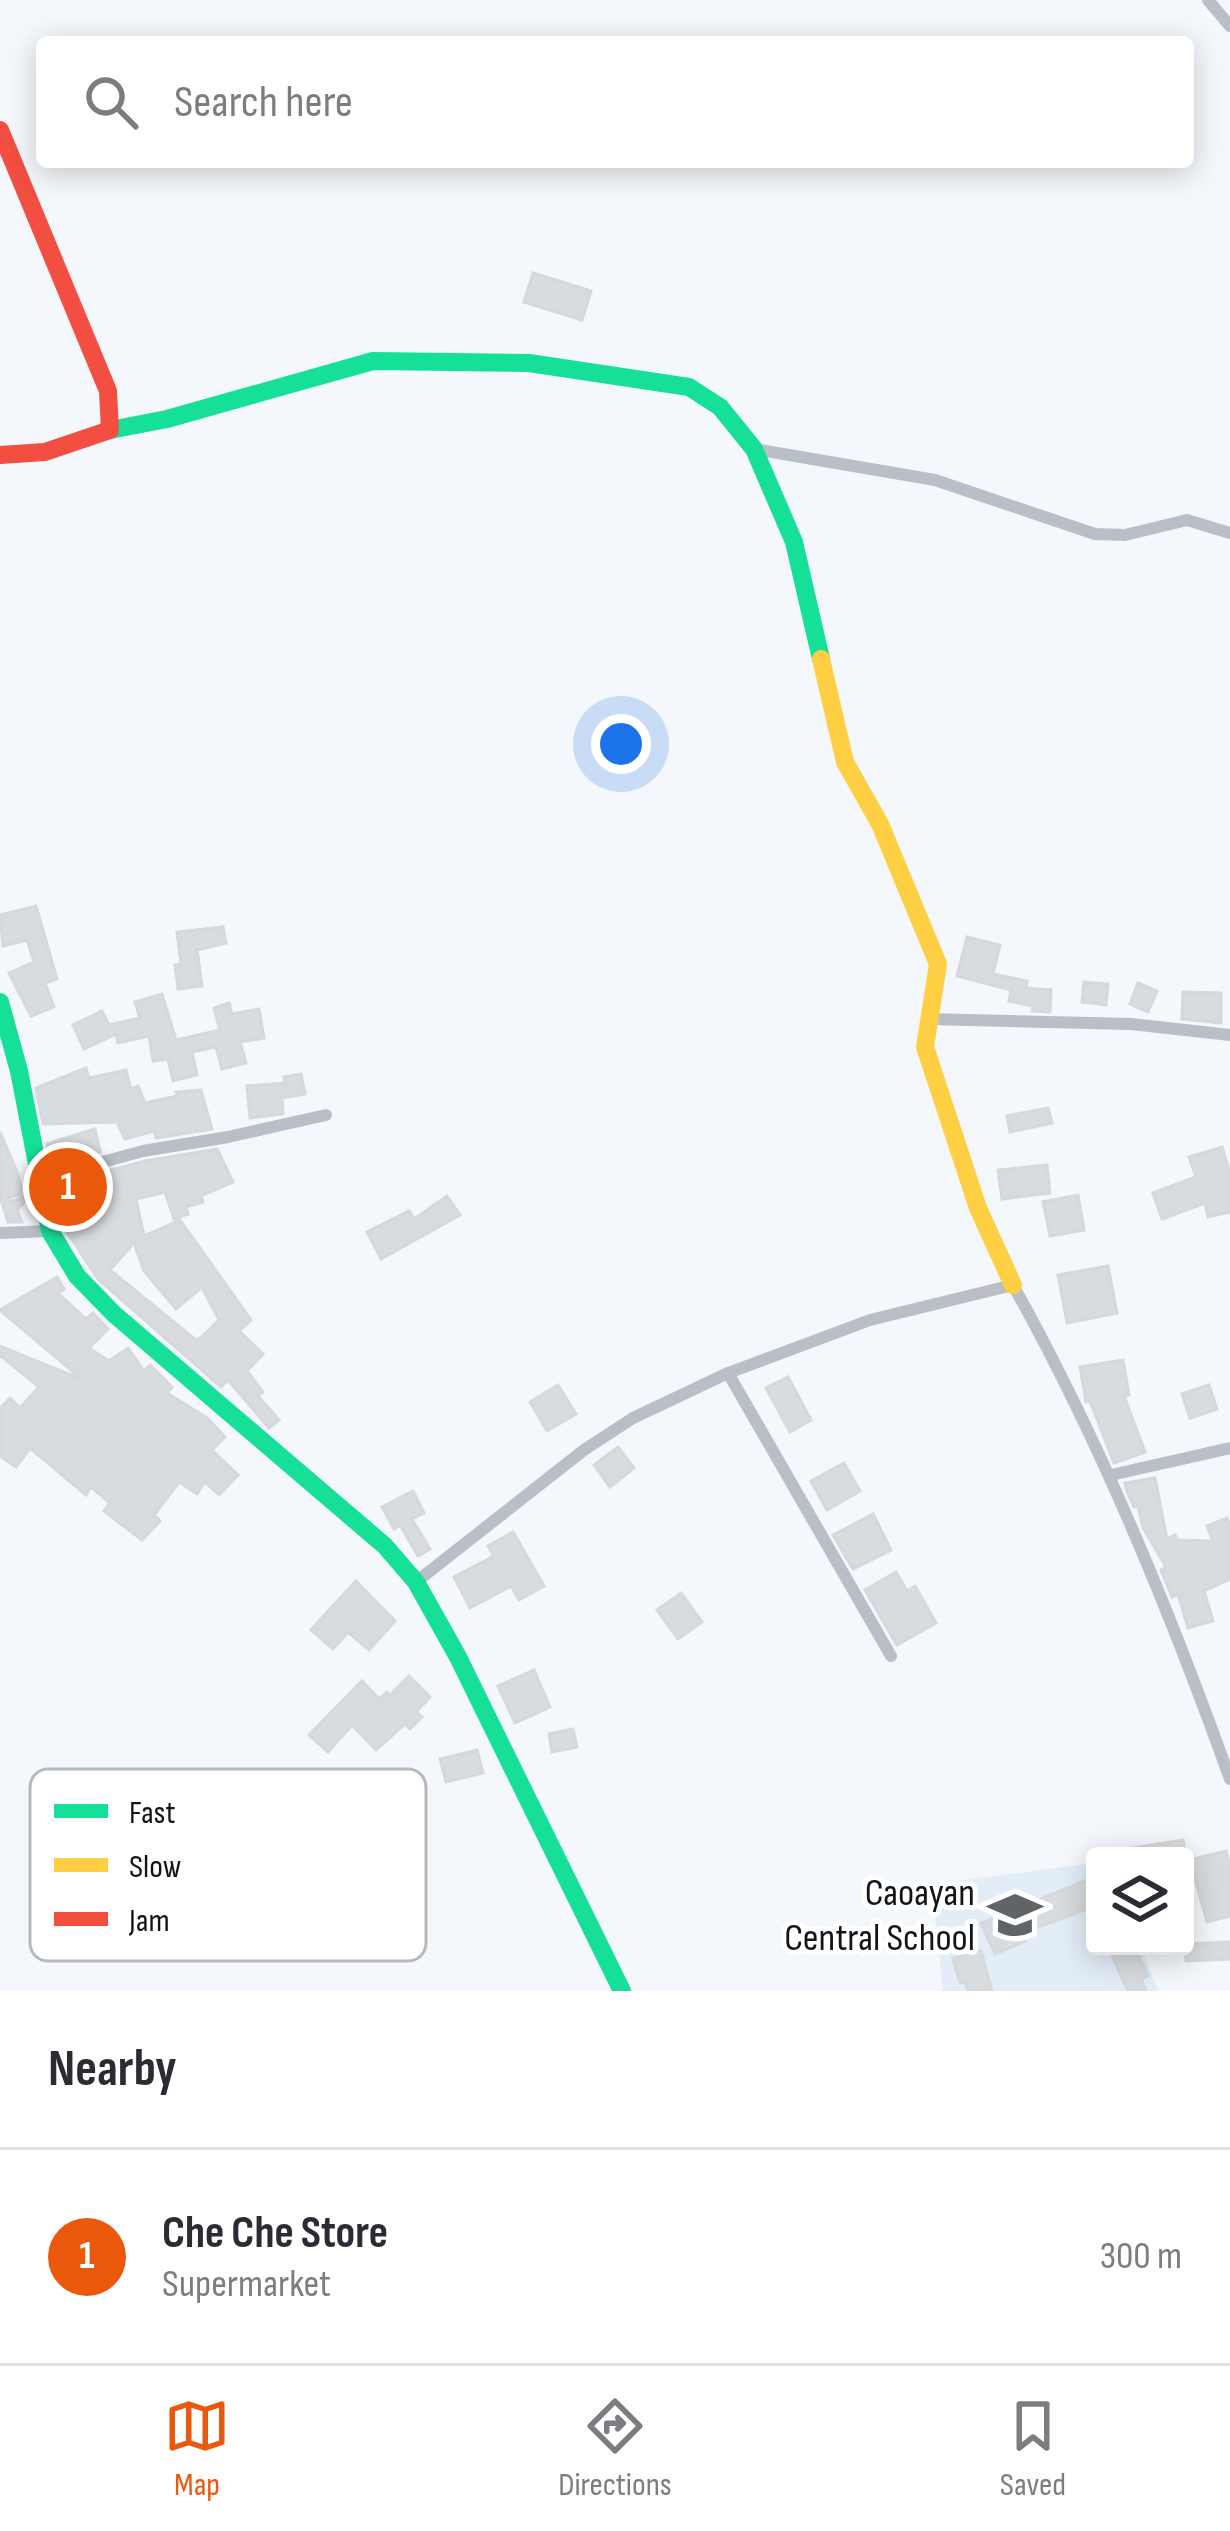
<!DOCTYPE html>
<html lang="en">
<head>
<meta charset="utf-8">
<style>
	:root { --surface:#fff; --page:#f2f2f3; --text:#2b2b33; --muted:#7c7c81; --line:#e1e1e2; --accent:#ea580c }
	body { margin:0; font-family:"Sofia Sans Condensed",sans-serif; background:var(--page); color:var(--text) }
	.controls { position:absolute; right:36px; bottom:36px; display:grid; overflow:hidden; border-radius:12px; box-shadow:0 6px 30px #0003 }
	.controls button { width:108px; height:108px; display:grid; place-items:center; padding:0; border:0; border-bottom:3px solid var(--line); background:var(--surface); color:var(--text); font:60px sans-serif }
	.you { position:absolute; left:621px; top:744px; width:42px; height:42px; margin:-30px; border:9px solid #fff; border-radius:50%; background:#1a73e8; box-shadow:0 0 0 18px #1a73e833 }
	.badge { display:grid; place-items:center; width:78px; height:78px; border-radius:50%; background:var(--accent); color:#fff; font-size:39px; font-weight:700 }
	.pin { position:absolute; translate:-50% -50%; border:6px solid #fff; box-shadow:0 3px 12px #0006 }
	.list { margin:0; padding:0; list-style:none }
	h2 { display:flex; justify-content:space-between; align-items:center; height:156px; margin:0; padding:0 48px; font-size:51px }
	h2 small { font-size:39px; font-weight:400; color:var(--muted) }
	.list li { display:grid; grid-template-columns:78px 1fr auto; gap:36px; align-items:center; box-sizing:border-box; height:216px; padding:0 48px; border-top:3px solid var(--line) }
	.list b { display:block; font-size:45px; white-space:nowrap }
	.list p { margin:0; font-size:39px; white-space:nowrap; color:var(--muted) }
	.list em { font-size:39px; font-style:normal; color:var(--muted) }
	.icon { flex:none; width:66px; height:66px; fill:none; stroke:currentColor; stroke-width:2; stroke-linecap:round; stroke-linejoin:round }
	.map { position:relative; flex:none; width:1230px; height:1991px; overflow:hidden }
	.search { position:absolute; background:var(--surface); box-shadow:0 6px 30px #0003; left:36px; right:36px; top:36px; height:132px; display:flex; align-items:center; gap:30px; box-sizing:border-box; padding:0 42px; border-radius:12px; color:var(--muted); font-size:45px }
	.sheet { height:372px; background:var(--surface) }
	nav { display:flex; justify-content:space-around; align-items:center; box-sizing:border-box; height:168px; border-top:3px solid var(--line); background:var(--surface); font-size:33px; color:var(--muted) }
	nav a { display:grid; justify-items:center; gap:6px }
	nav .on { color:var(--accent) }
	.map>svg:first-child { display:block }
	.built { fill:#e3edf7 }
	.building { fill:#d9dcdf; stroke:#d5d8dc; stroke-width:3; fill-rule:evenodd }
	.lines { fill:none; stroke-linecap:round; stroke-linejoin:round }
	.street { stroke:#b8bfc7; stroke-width:12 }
	.fast { stroke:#16e098; stroke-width:18 }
	.slow { stroke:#ffcf43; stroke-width:18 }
	.jam { stroke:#f24e42; stroke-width:18 }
	.labels { text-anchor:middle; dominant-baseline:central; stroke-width:10; stroke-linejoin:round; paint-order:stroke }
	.poi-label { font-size:39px; fill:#111518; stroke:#fff; text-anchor:end }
	.key { fill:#fff; stroke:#b8b9ba; stroke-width:3 }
	.key-label { font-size:33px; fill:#111518 }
</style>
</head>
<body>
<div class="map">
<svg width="1230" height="1991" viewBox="0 0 1230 1991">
	<rect width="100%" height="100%" fill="#f4f7fb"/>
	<!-- built -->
	<polygon class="built" points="1095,1863 1095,1946 1141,1946 1158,1991 943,1991 932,1884"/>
	<!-- building -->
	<g class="building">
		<polygon points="533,273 591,291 582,320 524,302"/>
		<polygon points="36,906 57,979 45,983 54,1007 31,1016 9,973 34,962 27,940 3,946 0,915"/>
		<polygon points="223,927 226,943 197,950 202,986 178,989 175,965 181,964 177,932"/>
		<polygon points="967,937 1000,945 993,974 1027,981 1026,988 1051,990 1050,1012 1032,1011 1033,1006 1009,1001 1011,990 957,976"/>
		<polygon points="1084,982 1108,984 1106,1005 1082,1002"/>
		<polygon points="1138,983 1157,991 1148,1012 1130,1004"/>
		<polygon points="1183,992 1221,993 1221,1023 1182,1019"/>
		<polygon points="162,994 176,1040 220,1030 214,1008 229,1003 232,1014 259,1009 264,1038 240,1042 246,1063 222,1069 216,1047 192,1052 197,1075 173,1081 168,1059 153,1061 149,1036 118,1043 116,1034 84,1049 73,1025 102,1011 109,1025 140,1018 135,1002"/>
		<polygon points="86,1068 89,1078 126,1070 131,1089 138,1086 145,1103 177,1096 176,1092 201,1090 212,1129 156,1138 154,1131 125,1139 117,1122 43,1124 36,1088"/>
		<polygon points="301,1074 305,1094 282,1098 283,1114 250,1118 247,1086 285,1083 284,1077"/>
		<polygon points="1048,1108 1052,1123 1010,1132 1007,1116"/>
		<polygon points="95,1129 100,1152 86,1156 84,1149 49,1156 47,1144"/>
		<polygon points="0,1132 18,1174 22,1195 9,1197 12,1201 30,1196 17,1210 22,1222 8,1222 0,1196"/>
		<polygon points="1222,1147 1230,1174 1230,1212 1208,1217 1205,1203 1162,1219 1153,1193 1196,1177 1189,1157"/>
		<path d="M217,1149L233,1182L201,1196L203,1202L186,1207L188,1214L174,1219L165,1192L136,1199L144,1236L180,1220L251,1320L239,1331L263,1354L247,1371L263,1392L258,1396L279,1420L269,1428L228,1380L221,1387L98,1279L63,1226L62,1220L74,1209L60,1213L58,1199L65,1196L61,1184L145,1161ZM134,1243L144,1271L176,1309L202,1287L219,1320L203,1336L196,1340L110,1270Z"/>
		<polygon points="1047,1165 1050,1193 1002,1199 998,1170"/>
		<polygon points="1078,1195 1084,1230 1050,1236 1043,1202"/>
		<polygon points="447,1196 460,1215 381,1259 367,1232 409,1211 414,1219"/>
		<polygon points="1108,1266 1117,1313 1067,1323 1058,1275"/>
		<polygon points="57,1277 64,1289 58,1293 86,1319 93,1313 108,1329 89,1348 109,1361 128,1348 144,1371 150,1365 172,1387 167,1393 207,1418 225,1437 212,1450 238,1475 219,1495 205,1482 197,1494 179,1482 154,1515 160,1521 142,1540 104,1511 110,1503 91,1487 86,1495 30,1448 16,1467 0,1456 0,1408 10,1398 20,1408 39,1387 0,1355 0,1346 83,1380 0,1310"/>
		<polygon points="1123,1360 1129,1395 1124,1396 1145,1452 1114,1463 1090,1401 1086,1402 1080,1367"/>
		<polygon points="788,1377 811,1420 790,1432 766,1388"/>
		<polygon points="558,1385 576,1414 547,1431 530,1402"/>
		<polygon points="1209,1385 1217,1409 1190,1418 1182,1394"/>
		<polygon points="618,1447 634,1468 610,1487 594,1465"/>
		<polygon points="844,1463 860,1491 827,1510 811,1481"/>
		<polygon points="1155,1478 1167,1539 1175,1535 1178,1540 1213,1541 1207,1526 1227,1518 1230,1526 1230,1579 1204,1591 1213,1621 1188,1628 1178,1594 1172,1597 1161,1570 1166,1567 1143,1528 1138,1506 1134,1507 1127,1491 1125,1483"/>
		<polygon points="413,1491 424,1513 412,1519 430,1549 418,1556 400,1525 394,1529 382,1507"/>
		<polygon points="873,1514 891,1550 853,1569 833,1535"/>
		<polygon points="513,1532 544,1586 519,1600 511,1586 470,1608 454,1577 494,1556 488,1546"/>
		<polygon points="896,1572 907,1591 915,1586 936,1623 897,1645 865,1590"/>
		<polygon points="356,1581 395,1621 369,1650 348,1632 333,1649 311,1630"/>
		<polygon points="681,1593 702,1622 678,1639 657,1610"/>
		<polygon points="534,1670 550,1707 515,1723 498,1686"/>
		<polygon points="409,1676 430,1697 416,1712 422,1717 410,1729 405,1724 376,1750 352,1725 328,1752 309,1735 362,1681 379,1699 387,1692 390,1695"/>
		<polygon points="573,1729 577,1747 552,1752 549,1734"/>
		<polygon points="477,1750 483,1773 446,1782 440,1759"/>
		<polygon points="1183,1840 1186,1856 1128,1856 1127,1849"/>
		<polygon points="1226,1851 1230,1866 1230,1916 1207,1922 1194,1875 1185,1876 1185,1861"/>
		<polygon points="1095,1877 1095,1906 1022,1933 1025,1941 995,1954 981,1923"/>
		<polygon points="1230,1942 1230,1959 1186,1961 1185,1944"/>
		<polygon points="1108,1946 1134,1946 1148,1976 1141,1979 1146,1991 1128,1991"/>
		<polygon points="981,1951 992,1991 968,1991 965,1982 960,1983 953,1958"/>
	</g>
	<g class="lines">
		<!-- street -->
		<g class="street">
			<polyline points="1208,0 1230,26"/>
			<polyline points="754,449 935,480 1095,534 1125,535 1187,520 1230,533"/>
			<polyline points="928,1019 1131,1024 1230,1035"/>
			<polyline points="40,1179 143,1151 228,1137 326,1115"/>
			<polyline points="0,1233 50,1231"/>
			<polyline points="728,1373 891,1656"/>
			<polyline points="1111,1475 1230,1448"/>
			<path d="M416,1582L584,1450L633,1418L728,1373L870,1320L1013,1285C1101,1443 1169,1609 1230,1779"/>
		</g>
		<!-- fast -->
		<g class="fast">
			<polyline points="110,430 167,419 373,361 529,363 689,387 720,407 754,449 794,542 821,659"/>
			<polyline points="0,1002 19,1071 50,1231 77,1276 114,1314 385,1546 416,1582 458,1657 622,1991"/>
		</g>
		<!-- slow -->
		<polyline class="slow" points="821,659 845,762 880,824 938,964 925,1047 978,1208 1013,1285"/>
		<!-- jam -->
		<polyline class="jam" points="0,130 108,391 110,430 45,452 0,455"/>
	</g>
	<!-- icons -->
	<defs>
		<symbol id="school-bare" viewBox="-9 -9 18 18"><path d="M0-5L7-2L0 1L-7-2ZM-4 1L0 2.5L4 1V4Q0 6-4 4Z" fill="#606467" stroke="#fff" stroke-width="2.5" paint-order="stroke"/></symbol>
	</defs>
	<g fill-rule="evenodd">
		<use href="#school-bare" x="977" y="1877" width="76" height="76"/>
	</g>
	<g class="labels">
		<!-- poi labels -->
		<g class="poi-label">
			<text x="975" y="1893">Caoayan<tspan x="975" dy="45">Central School</tspan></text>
		</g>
	</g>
	<!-- legend -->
	<rect x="30" y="1769" width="396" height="192" rx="18" class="key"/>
	<rect x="54" y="1804" width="54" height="14" fill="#16e098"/>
	<rect x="54" y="1858" width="54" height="14" fill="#ffcf43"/>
	<rect x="54" y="1912" width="54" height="14" fill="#f24e42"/>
	<g class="key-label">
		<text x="129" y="1823">Fast</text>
		<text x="129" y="1877">Slow</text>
		<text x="129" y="1931">Jam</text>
	</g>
</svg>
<div class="controls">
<button><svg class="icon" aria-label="layers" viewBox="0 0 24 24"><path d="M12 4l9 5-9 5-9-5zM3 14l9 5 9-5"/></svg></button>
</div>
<div class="you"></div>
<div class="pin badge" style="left:68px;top:1187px">1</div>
<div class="search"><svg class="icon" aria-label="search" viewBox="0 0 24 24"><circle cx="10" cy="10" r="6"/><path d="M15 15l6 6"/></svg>Search here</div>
</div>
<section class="sheet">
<h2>Nearby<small></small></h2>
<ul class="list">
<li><span class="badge">1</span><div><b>Che Che Store</b><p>Supermarket</p></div><em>300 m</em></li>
</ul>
</section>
<nav>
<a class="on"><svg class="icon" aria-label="map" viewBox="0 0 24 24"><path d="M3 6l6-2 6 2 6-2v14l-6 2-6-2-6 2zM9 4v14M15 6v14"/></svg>Map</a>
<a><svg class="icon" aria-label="directions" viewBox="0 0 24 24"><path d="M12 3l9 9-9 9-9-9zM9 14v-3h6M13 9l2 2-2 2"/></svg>Directions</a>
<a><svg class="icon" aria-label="saved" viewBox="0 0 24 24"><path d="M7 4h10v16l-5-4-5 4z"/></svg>Saved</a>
</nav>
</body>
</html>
